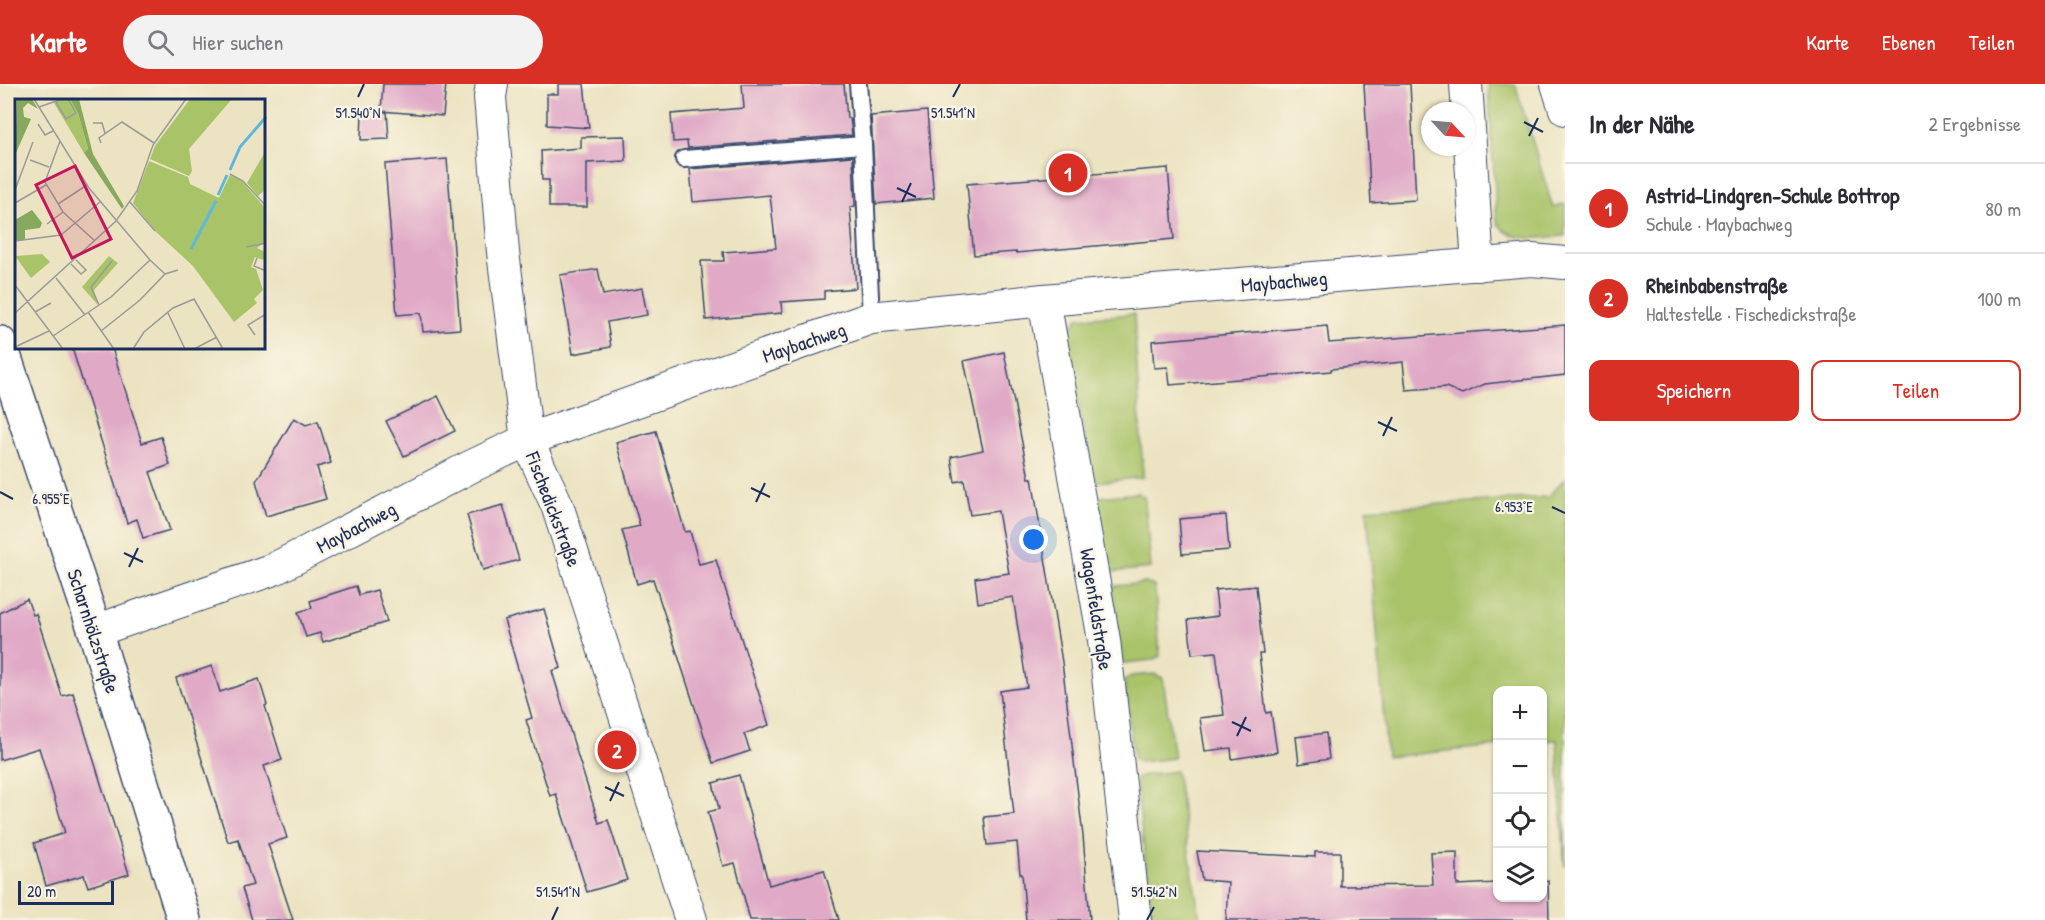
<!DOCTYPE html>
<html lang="de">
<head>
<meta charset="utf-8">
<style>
	:root { --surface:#fff; --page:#f2f2f3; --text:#2b2b33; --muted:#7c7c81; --line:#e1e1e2; --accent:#d93025 }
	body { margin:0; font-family:"Patrick Hand",sans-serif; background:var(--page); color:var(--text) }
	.controls { position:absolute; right:18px; bottom:18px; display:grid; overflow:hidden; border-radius:12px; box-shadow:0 2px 4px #0004 }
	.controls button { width:54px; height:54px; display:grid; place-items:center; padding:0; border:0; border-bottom:2px solid var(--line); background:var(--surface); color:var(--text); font:30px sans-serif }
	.compass { position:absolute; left:1421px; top:18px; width:54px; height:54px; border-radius:50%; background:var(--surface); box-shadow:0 2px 4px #0004; rotate:116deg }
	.scale { position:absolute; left:18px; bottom:15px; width:96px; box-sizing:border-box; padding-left:6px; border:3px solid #1b2f5e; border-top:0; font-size:16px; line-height:21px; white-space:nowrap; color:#1b2f5e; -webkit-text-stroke:4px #fcf5e5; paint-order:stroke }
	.you { position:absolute; left:1034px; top:456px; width:21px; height:21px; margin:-15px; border:4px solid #fff; border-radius:50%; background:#1a73e8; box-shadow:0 0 0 9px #1a73e833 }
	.badge { display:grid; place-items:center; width:39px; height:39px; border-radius:50%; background:var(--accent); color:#fff; font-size:20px; font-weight:700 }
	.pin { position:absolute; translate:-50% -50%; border:3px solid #fff; box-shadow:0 2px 6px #0006 }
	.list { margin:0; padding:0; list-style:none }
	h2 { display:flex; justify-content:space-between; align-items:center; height:78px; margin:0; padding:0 24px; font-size:26px }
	h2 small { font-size:20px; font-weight:400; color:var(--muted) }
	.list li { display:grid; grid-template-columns:39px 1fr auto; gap:18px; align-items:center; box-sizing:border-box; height:90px; padding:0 24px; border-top:2px solid var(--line) }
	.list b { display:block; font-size:22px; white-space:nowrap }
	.list p { margin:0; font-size:20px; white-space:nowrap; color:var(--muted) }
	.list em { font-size:20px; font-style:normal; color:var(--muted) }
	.actions { display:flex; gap:12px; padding:18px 24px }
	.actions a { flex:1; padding:14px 0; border:2px solid var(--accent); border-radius:12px; text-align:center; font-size:21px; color:var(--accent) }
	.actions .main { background:var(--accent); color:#fff }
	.icon { flex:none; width:33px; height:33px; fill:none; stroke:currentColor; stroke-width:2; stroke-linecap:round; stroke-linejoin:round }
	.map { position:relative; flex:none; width:1565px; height:836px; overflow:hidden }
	header { display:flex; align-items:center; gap:36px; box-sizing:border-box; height:84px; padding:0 30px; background:var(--accent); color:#fff }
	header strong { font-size:28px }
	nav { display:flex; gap:33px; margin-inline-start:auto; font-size:21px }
	.search { width:420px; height:54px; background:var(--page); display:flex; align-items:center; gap:15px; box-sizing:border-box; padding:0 21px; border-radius:33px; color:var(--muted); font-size:22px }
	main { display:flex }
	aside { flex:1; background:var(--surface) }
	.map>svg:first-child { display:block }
	.green { fill:#a9c369; stroke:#627964; stroke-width:1.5 }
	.building { fill:#e0aac7 }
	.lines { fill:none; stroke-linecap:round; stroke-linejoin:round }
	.lane-casing { stroke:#3a4a6d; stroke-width:20 }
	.street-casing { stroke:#3a4a6d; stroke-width:34 }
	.secondary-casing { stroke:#3a4a6d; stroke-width:36 }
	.lane { stroke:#fff; stroke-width:16 }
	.street { stroke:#fff; stroke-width:32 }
	.secondary { stroke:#fff; stroke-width:33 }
	.ticks { fill:none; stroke:#1b2f5e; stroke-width:2 }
	.labels { text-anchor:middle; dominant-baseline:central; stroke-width:4.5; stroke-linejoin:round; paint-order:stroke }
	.street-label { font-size:20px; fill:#1b2f5e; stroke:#fcf5e5 }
	.inset-river { fill:none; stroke:#60b7dd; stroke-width:3 }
	.inset-road { fill:none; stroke:#989b99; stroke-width:1.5 }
	.view { fill:#c2185b; fill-opacity:0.15; stroke:#c2185b; stroke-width:3 }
	.inset-edge { fill:none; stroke:#1b2f5e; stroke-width:3 }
	.ticks-label { font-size:15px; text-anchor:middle; fill:#1b2f5e; stroke:#fcf5e5; stroke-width:4.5; stroke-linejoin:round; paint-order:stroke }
</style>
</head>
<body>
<header>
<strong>Karte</strong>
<div class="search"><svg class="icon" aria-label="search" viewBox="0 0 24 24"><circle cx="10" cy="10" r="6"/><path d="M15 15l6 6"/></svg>Hier suchen</div>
<nav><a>Karte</a><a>Ebenen</a><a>Teilen</a></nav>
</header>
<main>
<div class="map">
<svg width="1565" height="836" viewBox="0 0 1565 836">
	<rect width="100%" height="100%" fill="#fcf5e5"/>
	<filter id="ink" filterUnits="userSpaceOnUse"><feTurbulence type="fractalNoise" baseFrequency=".0167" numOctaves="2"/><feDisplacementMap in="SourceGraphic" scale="12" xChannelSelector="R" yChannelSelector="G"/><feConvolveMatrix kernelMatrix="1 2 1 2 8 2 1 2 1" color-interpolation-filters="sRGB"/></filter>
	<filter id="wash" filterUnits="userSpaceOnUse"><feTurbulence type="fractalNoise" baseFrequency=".008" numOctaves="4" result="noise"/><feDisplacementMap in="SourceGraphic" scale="24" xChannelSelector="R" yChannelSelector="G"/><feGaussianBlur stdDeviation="1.35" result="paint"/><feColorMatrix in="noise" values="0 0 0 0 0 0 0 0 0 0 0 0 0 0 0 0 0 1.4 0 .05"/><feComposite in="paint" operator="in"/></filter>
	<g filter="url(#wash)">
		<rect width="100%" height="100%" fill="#ebe3c1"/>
		<!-- green -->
		<g class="green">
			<path d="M1488,0H1515L1553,124L1565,120V152C1542,153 1511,161 1497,138Z"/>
			<polygon points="1134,230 1143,393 1099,398 1093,394 1065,252 1078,234"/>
			<polygon points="1565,394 1565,783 1557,656 1543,657 1542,606 1498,606 1497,662 1387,673 1367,425 1548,413"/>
			<polygon points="1138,409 1144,413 1145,418 1151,484 1111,488 1108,485 1097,418 1100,413"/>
			<polygon points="1146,499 1154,502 1155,507 1160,572 1153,576 1125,579 1122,577 1111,506 1115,502"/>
			<polygon points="1154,590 1163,594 1174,674 1140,678 1134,675 1124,597 1131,592"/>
			<polygon points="1176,687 1200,836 1152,836 1136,695 1140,692"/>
		</g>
		<g id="blocks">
			<!-- building -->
			<g class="building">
				<polygon points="383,0 446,0 443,32 381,27"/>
				<polygon points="558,0 584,0 589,44 547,41 547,10 558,10"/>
				<polygon points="742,0 844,0 847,34 850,34 852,51 688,64 687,57 673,58 671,30 744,24"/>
				<polygon points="1364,0 1410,0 1416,116 1371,119"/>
				<polygon points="927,27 934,114 876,120 871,32"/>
				<polygon points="362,28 387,28 389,55 361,56"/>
				<polygon points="625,52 626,77 587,79 587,123 549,123 549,96 542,96 541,67 581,64 581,53"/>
				<polygon points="853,72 855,122 850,123 856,204 824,207 824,215 781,218 782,229 706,236 701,177 724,177 723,168 776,164 770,111 693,118 690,85"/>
				<polygon points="447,75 460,245 423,248 421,229 397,231 385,80"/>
				<polygon points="1168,84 1174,155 1016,169 1016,168 974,171 967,100"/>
				<polygon points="598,185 603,211 642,204 647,231 607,238 611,263 573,270 560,191"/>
				<polygon points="1565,241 1565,291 1485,300 1462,310 1446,303 1406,306 1403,278 1331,285 1331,287 1170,301 1168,283 1154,284 1152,257 1327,242 1329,259"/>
				<polygon points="72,264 112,264 142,359 161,353 170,381 150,388 170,446 143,454 137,435 127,439"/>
				<polygon points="1004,268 1029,394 1032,394 1062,578 1083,752 1090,836 1026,836 1022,790 1020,790 1017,758 987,761 984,733 1014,730 1000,607 1027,603 1013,513 978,519 975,494 1009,489 998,427 970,431 964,396 955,398 951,373 983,366 964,277"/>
				<polygon points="438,312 455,347 404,372 386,337"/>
				<polygon points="294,334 306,341 318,337 331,379 317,383 326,415 266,432 256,397"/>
				<polygon points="656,347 685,448 690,447 699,480 716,476 769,641 744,650 750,667 713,679 653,495 637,500 622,446 640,442 616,358"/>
				<polygon points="503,421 519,476 483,486 467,431"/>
				<polygon points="1226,431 1229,466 1182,470 1179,435"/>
				<polygon points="356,502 359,511 377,506 387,538 323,558 320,549 306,553 298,528 312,524 310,517"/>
				<polygon points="1256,502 1263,570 1259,570 1266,629 1271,628 1277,668 1232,675 1231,664 1205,667 1200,634 1224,631 1216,568 1192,570 1188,536 1218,532 1215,506"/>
				<polygon points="27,515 33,531 36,530 62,612 73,609 129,790 88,803 84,791 46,802 34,759 65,749 39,664 0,676 0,529"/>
				<polygon points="544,525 561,584 552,587 575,663 599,739 608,736 627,796 587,808 556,710 550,712 526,636 532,634 504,536"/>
				<polygon points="212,582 220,608 259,595 267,621 265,622 282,676 264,682 287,754 268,760 293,836 252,836 242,804 253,801 238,755 228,758 176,594"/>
				<polygon points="1326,649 1329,675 1299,680 1296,653"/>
				<polygon points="739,691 769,801 824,786 839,836 750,836 735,779 723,782 708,728 719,725 713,699"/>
				<polygon points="1197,767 1315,773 1315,768 1340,768 1340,802 1433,801 1431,769 1457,768 1457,801 1497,799 1497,813 1542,813 1542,797 1548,797 1549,836 1226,836 1228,798 1202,796"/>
			</g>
		</g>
	</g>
	<g filter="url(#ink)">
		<use href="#blocks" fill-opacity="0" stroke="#3a4a6d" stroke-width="1.5"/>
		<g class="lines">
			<defs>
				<g id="lane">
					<polyline points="858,0 863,61 871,234"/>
					<polyline points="684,75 863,61"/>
				</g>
				<g id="street">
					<polyline points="492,0 490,13 503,168 527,356 557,421 691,836"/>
					<polyline points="1466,0 1478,181"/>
					<polyline points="1557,0 1565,25"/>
					<polyline points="1044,216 1104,556 1135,836"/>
					<polyline points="95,547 274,485 470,383 527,356 871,234 1044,216 1532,176 1565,179"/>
				</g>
				<polyline id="secondary" points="0,259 95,547 184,836"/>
			</defs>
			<!-- lane casing -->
			<use href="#lane" class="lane-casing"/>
			<!-- street casing -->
			<use href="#street" class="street-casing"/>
			<!-- secondary casing -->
			<use href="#secondary" class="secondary-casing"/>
			<!-- lane -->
			<use href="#lane" class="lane"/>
			<!-- street -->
			<use href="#street" class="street"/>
			<!-- secondary -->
			<use href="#secondary" class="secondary"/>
		</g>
	</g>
	<!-- ticks -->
	<path class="ticks" d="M358,13L364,0M953,13L960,0M1524,38L1543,48M1529,52L1538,34M897,104L916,113M902,118L911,99M1378,338L1397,347M1383,352L1392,333M751,404L770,413M0,408L13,415M756,418L765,399M1552,423L1565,429M124,469L143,478M129,483L138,464M1232,638L1251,647M1237,652L1246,633M605,703L624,712M610,717L619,698M552,836L558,823M1147,836L1154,823"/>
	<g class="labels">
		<!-- street labels -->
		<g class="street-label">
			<text transform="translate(1284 197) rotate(-5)">Maybachweg</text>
			<text transform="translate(804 258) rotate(-19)">Maybachweg</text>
			<text transform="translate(554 425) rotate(69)">Fischedickstraße</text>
			<text transform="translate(356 443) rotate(-28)">Maybachweg</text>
			<text transform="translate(1097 525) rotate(81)">Wagenfeldstraße</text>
			<text transform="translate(94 547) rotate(72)">Scharnhölzstraße</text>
		</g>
	</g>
	<!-- overview -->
	<g transform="translate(15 15)">
		<rect width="250" height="250" fill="#ebe3c1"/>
		<path d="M44,0H55L63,14L73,51L69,54L39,4ZM175,0H217L174,50L177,72L174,77L135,60L140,47ZM250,53V91L243,97L232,84ZM134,62L173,78L175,85L204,99L215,76L227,82L250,109V143L242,149L250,153V158L248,161L240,158L236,168L241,170L248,191L239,200L242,204L219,223L178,167L140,132L118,104ZM27,155L35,163L16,179L0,157ZM94,157L103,164L79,191L83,206L67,188Z" fill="#a9c369"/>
		<path d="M2,0H17L23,10L13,4L8,9L9,18L16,20L0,56ZM55,0H64L78,55L109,107L107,110L69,54L73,50L63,14ZM17,111L27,124L25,129L10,131V141H0V121Z" fill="#86a95d"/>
		<path class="inset-river" d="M215,71L225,48L251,18M203,96L212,76M176,150L201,102"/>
		<path class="inset-road" d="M19,0L74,89L135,161L96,198L38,237M41,3L51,20L61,14L53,0M24,8L47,0M78,24H87L90,34M23,25L30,36L38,32M45,42L30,83L48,113L80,142M86,44L84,39L107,23L139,44M15,61L34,68M215,75L228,82L251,107M0,91L18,43M115,103L140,132M0,104L31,86M43,105L72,86M32,125L48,113M0,142L46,136L85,103M231,148L251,144M242,159L239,167L251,172M135,161L150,175M56,165L66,175L71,171L61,161M41,179L70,216M0,186L48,250M84,206L76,188L97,162M20,213L36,204M73,213L99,250M0,214L101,122L122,92L138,46L171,0M153,214L170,250M86,232L125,201L150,175L163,171M240,236L233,226L251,215M0,248L34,232M118,250L129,233L158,209L179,200L208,250M179,250L202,238"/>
		<path class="view" d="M60,67L96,140L57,159L21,86Z"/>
		<rect width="250" height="250" class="inset-edge"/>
	</g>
	<g class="ticks-label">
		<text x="358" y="34">51.540°N</text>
		<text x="953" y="34">51.541°N</text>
		<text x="51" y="420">6.955°E</text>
		<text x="1514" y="428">6.953°E</text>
		<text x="558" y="813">51.541°N</text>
		<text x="1154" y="813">51.542°N</text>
	</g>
</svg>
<div class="controls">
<button>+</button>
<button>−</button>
<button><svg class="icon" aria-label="locate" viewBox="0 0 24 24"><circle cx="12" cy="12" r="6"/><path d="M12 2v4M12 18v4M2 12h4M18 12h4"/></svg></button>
<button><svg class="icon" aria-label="layers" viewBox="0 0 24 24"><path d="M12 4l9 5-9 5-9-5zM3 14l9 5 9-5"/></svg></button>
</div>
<svg class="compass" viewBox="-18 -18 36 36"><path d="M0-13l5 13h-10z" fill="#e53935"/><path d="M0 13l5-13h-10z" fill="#7c7c81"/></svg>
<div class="scale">20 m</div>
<div class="you"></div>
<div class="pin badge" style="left:1068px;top:89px">1</div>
<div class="pin badge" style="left:617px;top:666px">2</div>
</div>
<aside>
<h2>In der Nähe<small>2 Ergebnisse</small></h2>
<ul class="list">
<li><span class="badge">1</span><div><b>Astrid-Lindgren-Schule Bottrop</b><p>Schule · Maybachweg</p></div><em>80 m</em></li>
<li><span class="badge">2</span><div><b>Rheinbabenstraße</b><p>Haltestelle · Fischedickstraße</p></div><em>100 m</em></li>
</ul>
<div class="actions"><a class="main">Speichern</a><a>Teilen</a></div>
</aside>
</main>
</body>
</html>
